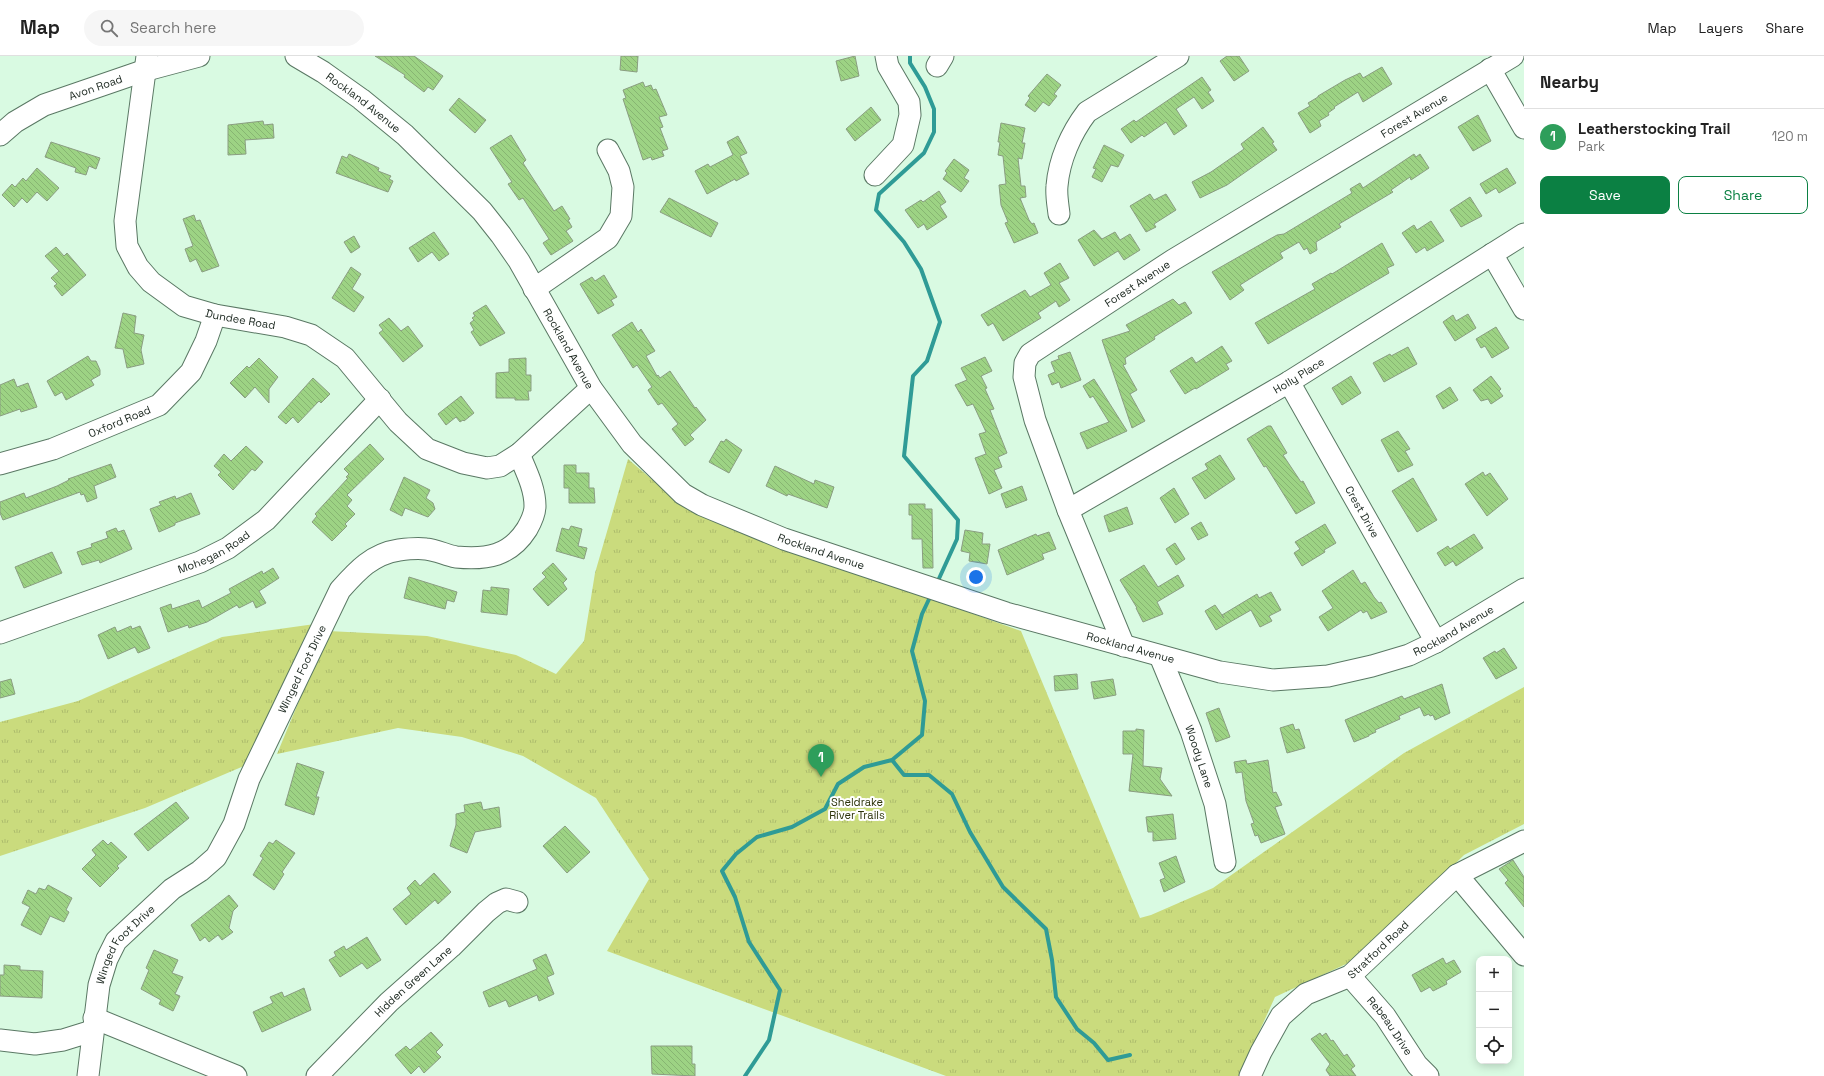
<!DOCTYPE html>
<html lang="en">
<head>
<meta charset="utf-8">
<style>
	:root { --surface:#fff; --page:#f6f6f6; --text:#222; --muted:#767676; --line:#e0e0e0; --accent:#0b8043 }
	body { margin:0; font-family:"Space Grotesk",sans-serif; background:var(--page); color:var(--text) }
	.controls { position:absolute; right:12px; bottom:12px; display:grid; overflow:hidden; border-radius:8px; box-shadow:0 2px 10px #0003 }
	.controls button { width:36px; height:36px; display:grid; place-items:center; padding:0; border:0; border-bottom:1px solid var(--line); background:var(--surface); color:var(--text); font:20px sans-serif }
	.you { position:absolute; left:976px; top:521px; width:14px; height:14px; margin:-10px; border:3px solid #fff; border-radius:50%; background:#1a73e8; box-shadow:0 0 0 6px #1a73e833 }
	.badge { display:grid; place-items:center; width:26px; height:26px; border-radius:50%; background:var(--accent); color:#fff; font-size:13px; font-weight:700 }
	.pin { position:absolute; translate:-50% -33px; filter:drop-shadow(0 1px 2px #0008) }
	.pin::after { content:''; position:absolute; top:21px; width:14px; height:12px; background:inherit; clip-path:polygon(0 0,100% 0,50% 100%) }
	.list { margin:0; padding:0; list-style:none }
	h2 { display:flex; justify-content:space-between; align-items:center; height:52px; margin:0; padding:0 16px; font-size:17px }
	h2 small { font-size:13px; font-weight:400; color:var(--muted) }
	.list li { display:grid; grid-template-columns:26px 1fr auto; gap:12px; align-items:center; box-sizing:border-box; height:56px; padding:0 16px; border-top:1px solid var(--line) }
	.list b { display:block; font-size:15px; white-space:nowrap }
	.list p { margin:0; font-size:13px; white-space:nowrap; color:var(--muted) }
	.list em { font-size:13px; font-style:normal; color:var(--muted) }
	.actions { display:flex; gap:8px; padding:12px 16px }
	.actions a { flex:1; padding:9px 0; border:1px solid var(--accent); border-radius:8px; text-align:center; font-size:14px; color:var(--accent) }
	.actions .main { background:var(--accent); color:#fff }
	.icon { flex:none; width:22px; height:22px; fill:none; stroke:currentColor; stroke-width:2; stroke-linecap:round; stroke-linejoin:round }
	.map { position:relative; flex:none; width:1524px; height:1020px; overflow:hidden }
	header { display:flex; align-items:center; gap:24px; box-sizing:border-box; height:56px; padding:0 20px; background:var(--surface); border-bottom:1px solid var(--line) }
	header strong { font-size:19px }
	nav { display:flex; gap:22px; margin-inline-start:auto; font-size:14px }
	.search { width:280px; height:36px; background:var(--page); display:flex; align-items:center; gap:10px; box-sizing:border-box; padding:0 14px; border-radius:22px; color:var(--muted); font-size:15px }
	main { display:flex }
	aside { flex:1; background:var(--surface) }
	.map>svg:first-child { display:block }
	.park { fill:url(#park-tufts) }
	.lines { fill:none; stroke-linecap:round; stroke-linejoin:round }
	.stream { stroke:#2f9b96; stroke-width:4 }
	.building { fill:url(#building-back-hatch); stroke:#8a9d81 }
	.minor-casing { stroke:#5a7864; stroke-width:23 }
	.minor { stroke:#fff; stroke-width:21 }
	.labels { text-anchor:middle; dominant-baseline:central; stroke-width:4; stroke-linejoin:round; paint-order:stroke }
	.street-label { font-size:11px; fill:#19251d; stroke:#fff }
	.park-label { font-size:11px; fill:#2d330a; stroke:#fff }
</style>
</head>
<body>
<header>
<strong>Map</strong>
<div class="search"><svg class="icon" aria-label="search" viewBox="0 0 24 24"><circle cx="10" cy="10" r="6"/><path d="M15 15l6 6"/></svg>Search here</div>
<nav><a>Map</a><a>Layers</a><a>Share</a></nav>
</header>
<main>
<div class="map">
<svg width="1524" height="1020" viewBox="0 0 1524 1020">
	<defs>
		<pattern id="park-tufts" width="24" height="20" patternUnits="userSpaceOnUse"><rect width="24" height="20" fill="#cadb7d"/><path d="M3 7l-1-3M5 7V3M7 7l1-3M15 17l-1-3M17 17v-4M19 17l1-3" fill="none" stroke="#adbc6c"/></pattern>
		<pattern id="building-back-hatch" width="6" height="6" patternUnits="userSpaceOnUse"><rect width="6" height="6" fill="#9dd384"/><path d="M-1 5l2 2M0 0l6 6M5-1l2 2" fill="none" stroke="#87b572"/></pattern>
	</defs>
	<rect width="100%" height="100%" fill="#d9fae2"/>
	<!-- park -->
	<g class="park">
		<polygon points="628,403 669,438 720,467 1021,575 1140,862 1151,859 1213,832 1404,697 1524,631 1524,768 1464,799 1359,902 1275,941 1239,1020 946,1020 607,895 649,823 596,742 523,700 462,681 398,672 277,698 328,575 427,580 516,599 556,618 584,585 595,517"/>
		<polygon points="315,568 251,707 145,752 0,800 0,666 78,645 222,581"/>
	</g>
	<g class="lines">
		<!-- stream -->
		<g class="stream">
			<polyline points="910,0 910,7 925,31 934,53 934,76 924,97 879,138 876,154 904,186 921,213 940,266 927,305 913,320 904,400 958,464 957,483 937,527"/>
			<polyline points="892,704 904,719 929,719 952,738 970,776 1003,831 1046,873 1052,904 1056,941 1077,973 1094,987 1108,1004 1130,999"/>
			<polyline points="745,1020 769,984 780,934 749,886 735,841 722,815 736,798 757,781 792,771 825,753 838,728 864,711 892,704 922,679 925,645 912,595 922,558 931,539"/>
		</g>
	</g>
	<!-- building -->
	<g class="building">
		<polygon points="375,0 414,0 443,20 433,34 428,31 424,36 404,21 405,19"/>
		<polygon points="621,0 638,0 637,16 620,14"/>
		<polygon points="855,0 859,20 841,25 836,5"/>
		<polygon points="1227,0 1239,0 1249,15 1234,25 1220,5"/>
		<polygon points="1382,11 1392,28 1363,46 1358,36 1334,51 1335,52 1328,57 1329,59 1319,65 1321,70 1310,77 1298,57 1310,50 1308,47 1318,41 1318,40 1345,24 1360,17 1363,22"/>
		<polygon points="1047,18 1061,29 1054,38 1057,40 1049,50 1043,46 1035,56 1025,49 1030,42 1028,40"/>
		<polygon points="1202,21 1211,34 1208,36 1214,45 1202,53 1194,41 1176,53 1187,70 1174,79 1166,66 1144,81 1142,79 1131,87 1121,73 1134,64 1136,66"/>
		<polygon points="643,26 645,31 651,29 653,34 656,33 667,59 659,61 663,71 660,72 668,93 662,95 664,100 652,104 651,101 643,104 623,43 626,42 623,34"/>
		<polygon points="459,42 486,64 475,77 449,54"/>
		<polygon points="871,51 881,64 855,85 846,73"/>
		<polygon points="1478,59 1491,85 1473,95 1458,71"/>
		<polygon points="263,65 264,69 273,68 274,82 245,84 246,98 228,99 228,69"/>
		<polygon points="1001,67 1025,72 1022,87 1025,87 1022,103 1018,102 1021,130 1025,130 1026,141 1020,142 1029,164 1032,168 1034,167 1038,177 1014,187 1005,167 1008,166 1001,149 999,129 1006,128 1003,100 998,99 1000,86 998,86"/>
		<polygon points="1263,71 1274,86 1272,87 1277,94 1227,129 1200,142 1192,126 1211,116 1244,93 1241,88"/>
		<polygon points="511,79 526,104 523,107 554,155 562,150 570,163 568,164 572,171 566,175 573,185 551,199 543,187 549,183 523,142 519,144 508,128 512,126 490,92"/>
		<polygon points="738,80 747,97 740,100 749,118 736,125 735,123 707,138 695,115 708,108 710,111 733,99 727,86"/>
		<polygon points="51,86 100,102 96,113 89,110 86,119 75,116 76,112 45,101"/>
		<polygon points="1104,89 1124,99 1118,111 1111,109 1102,126 1092,121 1096,113 1093,112"/>
		<polygon points="349,98 379,112 378,115 391,120 389,123 393,125 388,136 336,117 342,100 347,102"/>
		<polygon points="1414,98 1416,101 1420,98 1429,112 1411,124 1410,121 1391,134 1393,136 1339,168 1341,171 1316,186 1317,194 1310,198 1307,192 1304,194 1299,186 1280,197 1283,202 1240,229 1244,234 1230,244 1212,216 1277,179 1284,178 1352,137 1350,133 1360,127 1363,132"/>
		<polygon points="954,103 969,114 964,122 969,125 961,136 943,123 947,117 945,115"/>
		<polygon points="37,112 59,132 47,145 37,136 27,147 22,142 14,151 2,139 12,128 15,131 23,122 26,125"/>
		<polygon points="1507,112 1516,127 1499,137 1496,132 1486,138 1480,128"/>
		<polygon points="939,135 946,146 940,150 947,161 927,174 924,168 918,172 905,154 921,144 923,146"/>
		<polygon points="1150,138 1154,144 1166,138 1176,154 1154,168 1156,171 1146,176 1130,150"/>
		<polygon points="1470,141 1482,160 1461,171 1450,154"/>
		<polygon points="669,142 718,167 711,181 660,156"/>
		<polygon points="194,159 196,165 200,164 219,210 202,216 196,203 190,206 185,193 193,190 183,163"/>
		<polygon points="1431,165 1444,185 1427,195 1425,191 1416,197 1402,177 1414,169 1417,174"/>
		<polygon points="1094,174 1102,183 1115,176 1120,184 1130,178 1140,194 1124,204 1118,195 1094,210 1078,184"/>
		<polygon points="434,176 449,198 439,205 432,196 418,206 409,192"/>
		<polygon points="354,180 360,191 351,197 344,186"/>
		<polygon points="1382,187 1394,209 1387,212 1389,217 1268,288 1255,267 1315,233 1312,228 1331,217 1332,218"/>
		<polygon points="56,191 64,200 67,197 86,219 62,240 54,230 57,228 51,222 59,215 45,200"/>
		<polygon points="1060,207 1069,222 1059,227 1070,244 1059,251 1056,245 1038,257 1041,262 1003,285 993,267 988,270 981,259 1025,234 1030,241 1051,229 1044,217"/>
		<polygon points="351,211 361,218 352,233 364,241 354,256 332,242"/>
		<polygon points="604,219 617,241 611,244 614,249 598,258 580,228 592,221 595,225"/>
		<polygon points="1173,243 1179,249 1185,246 1192,257 1154,281 1155,283 1125,302 1126,308 1123,309 1137,334 1130,338 1145,365 1132,372 1102,284 1130,275 1126,269"/>
		<polygon points="486,249 505,277 480,290 471,276 474,274 470,267 474,264 472,262 475,260 473,257"/>
		<polygon points="123,257 136,260 134,277 144,279 141,294 144,308 127,312 123,293 115,292"/>
		<polygon points="1468,258 1476,272 1455,285 1443,266 1453,259 1456,265"/>
		<polygon points="389,262 401,275 408,270 423,290 403,306 379,277 383,274 379,269"/>
		<polygon points="632,266 638,276 641,273 655,295 646,300 657,320 658,319 660,322 670,315 695,352 696,351 706,364 690,379 694,383 685,390 672,373 678,368 662,347 658,349 648,334 652,331 637,309 633,312 612,279"/>
		<polygon points="1496,271 1509,292 1492,302 1485,290 1481,292 1476,283"/>
		<polygon points="1222,290 1232,305 1226,308 1229,313 1196,333 1195,332 1185,338 1170,315 1192,301 1196,307"/>
		<polygon points="1408,291 1417,308 1384,326 1373,307 1390,298 1391,300"/>
		<polygon points="1070,296 1081,324 1061,332 1059,326 1052,329 1048,319 1055,316 1051,306 1059,303 1058,300"/>
		<polygon points="88,300 91,305 96,305 100,314 100,319 91,324 94,329 66,344 62,336 55,340 47,325"/>
		<polygon points="985,301 992,315 981,320 987,332 985,333 994,353 990,354 1007,397 998,401 1002,411 994,414 1002,432 989,438 975,402 986,398 979,378 986,376 973,348 967,350 955,329 967,324 961,312"/>
		<polygon points="259,302 278,321 269,333 269,347 255,331 245,342 230,327 247,310 249,312"/>
		<polygon points="526,302 526,319 531,319 531,335 528,335 529,344 515,344 515,342 496,342 496,317 509,316 509,303"/>
		<polygon points="1351,320 1361,337 1342,349 1332,332"/>
		<polygon points="1491,320 1501,333 1499,335 1503,340 1491,348 1488,343 1481,345 1473,334"/>
		<polygon points="313,322 330,338 321,347 319,345 298,367 293,361 286,368 278,361"/>
		<polygon points="14,323 17,331 28,327 37,351 21,356 20,353 0,360 0,329"/>
		<polygon points="1094,323 1127,375 1087,393 1080,377 1109,366 1093,340 1090,342 1083,330"/>
		<polygon points="1450,331 1458,344 1443,353 1436,340"/>
		<polygon points="461,340 474,357 464,365 463,364 460,366 456,361 446,369 438,358"/>
		<polygon points="1268,370 1271,370 1287,397 1283,399 1301,426 1303,425 1315,447 1296,458 1266,410 1264,411 1247,383"/>
		<polygon points="1398,375 1410,393 1405,395 1413,409 1398,416 1381,384"/>
		<polygon points="726,383 742,394 729,417 709,406 721,385 724,386"/>
		<polygon points="370,388 384,403 347,439 352,444 347,450 355,458 345,468 347,470 332,485 312,466 317,460 315,458 348,422 346,421 349,418 344,413"/>
		<polygon points="246,390 263,406 255,415 252,413 233,434 218,419 221,416 214,410 224,398 231,405"/>
		<polygon points="1220,399 1235,423 1205,443 1192,422 1208,413 1205,408"/>
		<polygon points="111,408 116,421 94,430 97,442 87,446 84,438 81,439 80,436 3,464 0,457 0,446 24,437 26,442 57,430 69,424 68,423"/>
		<polygon points="564,409 576,409 576,417 589,417 589,432 594,432 595,447 569,447 569,432 564,432"/>
		<polygon points="775,410 814,428 815,424 834,431 827,452 788,438 787,440 766,430"/>
		<polygon points="1483,416 1485,420 1490,417 1508,443 1487,460 1465,428"/>
		<polygon points="404,421 430,434 426,442 433,447 435,453 428,461 405,452 402,460 390,454"/>
		<polygon points="1413,422 1437,464 1417,476 1392,435"/>
		<polygon points="1022,430 1027,444 1006,452 1001,438"/>
		<polygon points="1174,432 1189,458 1175,467 1160,442"/>
		<polygon points="191,437 200,458 175,467 175,469 159,476 150,453 161,449 159,446 175,440 176,443"/>
		<polygon points="909,448 925,448 925,453 932,453 933,512 923,512 922,483 912,483 912,459 909,459"/>
		<polygon points="1127,451 1133,468 1109,476 1104,460"/>
		<polygon points="1201,466 1208,479 1198,484 1191,472"/>
		<polygon points="1325,468 1336,487 1324,494 1325,496 1302,510 1294,497 1300,493 1295,486"/>
		<polygon points="571,470 582,473 578,490 587,492 584,503 556,495 562,472 569,474"/>
		<polygon points="116,472 118,476 124,474 132,493 100,507 99,504 82,509 77,496 92,491 91,488 108,482 106,476"/>
		<polygon points="965,474 983,477 982,488 990,488 987,508 969,505 970,497 961,495"/>
		<polygon points="1049,476 1056,493 1042,498 1044,503 1007,519 998,494 1036,478 1037,480"/>
		<polygon points="1474,478 1483,492 1456,510 1453,505 1445,510 1437,497 1448,490 1450,493"/>
		<polygon points="1175,487 1185,503 1176,509 1166,493"/>
		<polygon points="52,496 62,517 24,532 15,511"/>
		<polygon points="553,507 567,523 563,527 567,533 548,550 533,533 546,521 542,517"/>
		<polygon points="1144,509 1158,531 1178,519 1184,530 1157,546 1163,558 1143,566 1136,552 1137,552 1120,524"/>
		<polygon points="273,512 279,522 259,535 266,547 256,552 253,545 239,552 237,549 207,566 189,572 188,569 168,576 160,552 171,548 172,553 199,544 202,552 231,537 229,533 262,515 263,518"/>
		<polygon points="1353,514 1361,528 1365,526 1374,541 1379,547 1381,546 1387,556 1371,563 1367,555 1363,557 1361,554 1328,575 1319,561 1333,552 1322,535"/>
		<polygon points="409,521 457,536 454,546 447,544 445,553 404,542"/>
		<polygon points="491,531 509,533 507,559 481,556 483,534 491,535"/>
		<polygon points="1271,536 1281,554 1269,560 1272,565 1260,571 1251,554 1216,574 1205,555 1215,549 1224,562 1222,559 1257,538 1259,542"/>
		<polygon points="131,570 132,573 140,570 150,592 138,597 135,591 108,603 98,579 115,571 117,576"/>
		<polygon points="1504,592 1517,612 1496,623 1483,602 1495,595 1496,597"/>
		<polygon points="1077,618 1078,633 1055,635 1054,620"/>
		<polygon points="11,623 15,638 0,642 0,626"/>
		<polygon points="1113,623 1116,639 1094,643 1091,626"/>
		<polygon points="1442,628 1450,657 1435,664 1433,659 1430,660 1429,658 1424,660 1420,651 1399,660 1400,663 1375,674 1376,676 1369,679 1369,680 1354,686 1345,664 1402,640 1404,643"/>
		<polygon points="1219,652 1230,681 1216,686 1206,657"/>
		<polygon points="1293,668 1295,674 1299,673 1305,692 1287,697 1280,672"/>
		<polygon points="1136,673 1144,674 1143,710 1162,712 1160,723 1172,740 1129,735 1133,698 1123,698 1123,675 1136,675"/>
		<polygon points="1246,704 1247,708 1268,704 1273,737 1276,736 1282,749 1275,751 1285,778 1261,787 1258,779 1255,780 1251,768 1254,767 1246,745 1242,716 1236,717 1234,706"/>
		<polygon points="297,707 324,716 316,741 319,741 314,759 285,749"/>
		<polygon points="176,746 189,762 148,795 134,778"/>
		<polygon points="481,746 483,754 499,751 501,771 475,776 467,797 450,790 456,769 456,758 465,756 464,749"/>
		<polygon points="1173,758 1176,783 1153,785 1153,776 1148,776 1146,761"/>
		<polygon points="565,770 590,796 567,817 543,790"/>
		<polygon points="103,784 108,789 111,786 127,801 117,810 119,812 100,831 82,813 96,799 92,794"/>
		<polygon points="276,784 295,797 282,816 284,818 274,834 253,819 263,802 260,800 269,786 273,788"/>
		<polygon points="1176,800 1185,826 1164,836 1160,824 1165,822 1159,807"/>
		<polygon points="1513,804 1524,821 1524,851 1505,827 1508,824 1499,813"/>
		<polygon points="434,817 451,836 438,848 435,844 406,869 393,853 411,838 407,832 415,824 420,830"/>
		<polygon points="48,829 72,842 66,854 69,856 64,866 50,860 41,879 21,869 30,851 22,847 28,834 36,838 39,832 45,834"/>
		<polygon points="229,839 238,850 233,855 229,872 233,876 222,884 218,879 209,886 205,881 200,885 191,869"/>
		<polygon points="367,881 381,904 367,913 362,907 340,921 329,904 336,900 334,896 344,890 346,894"/>
		<polygon points="154,894 178,904 172,917 183,921 175,938 180,940 173,955 159,948 161,944 141,933 149,914 146,912"/>
		<polygon points="546,898 554,918 547,921 554,938 539,945 537,939 509,951 506,944 489,951 483,936 537,913 533,904"/>
		<polygon points="1443,902 1446,908 1454,904 1461,916 1446,925 1447,928 1433,935 1430,931 1421,936 1412,919"/>
		<polygon points="4,909 20,910 20,914 43,915 42,942 0,940 0,919 4,919"/>
		<polygon points="304,932 311,954 262,976 253,956 273,947 270,941 282,936 284,941"/>
		<polygon points="431,976 443,989 436,996 441,1001 424,1017 419,1010 411,1018 395,999 406,990 410,994"/>
		<polygon points="1320,977 1322,980 1326,977 1331,985 1333,984 1344,1000 1347,998 1355,1010 1351,1013 1356,1020 1330,1020 1326,1014 1330,1008 1311,983"/>
		<polygon points="651,990 692,990 692,1008 695,1008 695,1020 652,1018"/>
	</g>
	<g class="lines">
		<defs>
			<g id="minor">
				<path id="s1" d="M147,0L125,165L127,190L138,211L151,226L184,250L215,259L285,271L311,279L345,302L398,366L427,393L463,407L487,412L500,410L519,398L591,332"/>
				<path id="s2" d="M296,0L323,16L361,43L405,79L482,155L501,179L519,205L591,332L632,388L683,438L702,449L784,483L1006,557L1220,616L1273,624L1328,620L1372,610L1409,599L1436,586L1524,533"/>
				<polyline points="937,10 943,0"/>
				<polyline points="1490,13 1524,72"/>
				<path id="s3" d="M0,79L15,66L44,49L143,15L199,0"/>
				<polyline points="875,119 903,89 910,59 909,46 888,10 886,0"/>
				<path d="M1059,158C1058,149 1056,139 1057,130C1059,104 1071,77 1087,56L1178,0"/>
				<polyline points="1492,198 1524,253"/>
				<polyline points="534,233 608,182 621,160 623,131 619,115 608,94"/>
				<path id="s4" d="M1289,326L1436,586"/>
				<path id="s5" d="M0,408L53,393L159,349L191,316L206,285L215,259"/>
				<path id="s6" d="M1068,454L1289,326L1524,178"/>
				<path id="s7" d="M0,577L200,506L228,492L266,464L380,343"/>
				<path id="s8" d="M1124,590L1068,454L1035,364L1024,321L1025,307L1030,298L1173,204L1513,0"/>
				<path id="s9" d="M1160,600L1191,675L1215,748L1225,806"/>
				<polyline points="1457,819 1524,899"/>
				<path id="s10" d="M1350,920L1385,960L1417,1009L1428,1020"/>
				<polyline points="94,962 236,1020"/>
				<polyline points="0,984 35,988 63,984 92,975"/>
				<path id="s11" d="M88,1020L99,929L107,903L116,885L172,833L200,815L216,801L234,768L249,723L340,534C357,515 372,498 399,494C407,493 418,492 426,493C436,494 446,499 456,501C487,504 510,500 527,473C531,466 535,458 535,450C535,432 526,415 519,398"/>
				<path id="s12" d="M317,1020L389,946L451,891L486,856L497,847L506,843L517,846"/>
				<path id="s13" d="M1250,1020L1261,996L1281,960L1306,938L1350,920L1457,819L1524,785"/>
			</g>
		</defs>
		<!-- minor casing -->
		<use href="#minor" class="minor-casing"/>
		<!-- minor -->
		<use href="#minor" class="minor"/>
	</g>
	<g class="labels">
		<!-- street labels -->
		<g class="street-label">
			<text stroke="none"><textPath href="#s3" startOffset="108">Avon Road</textPath></text>
			<text stroke="none"><textPath href="#s2" startOffset="82">Rockland Avenue</textPath></text>
			<text stroke="none"><textPath href="#s8" startOffset="764">Forest Avenue</textPath></text>
			<text stroke="none"><textPath href="#s8" startOffset="440">Forest Avenue</textPath></text>
			<text stroke="none"><textPath href="#s1" startOffset="334">Dundee Road</textPath></text>
			<text stroke="none"><textPath href="#s2" startOffset="406">Rockland Avenue</textPath></text>
			<text stroke="none"><textPath href="#s6" startOffset="267">Holly Place</textPath></text>
			<text stroke="none"><textPath href="#s5" startOffset="127">Oxford Road</textPath></text>
			<text stroke="none"><textPath href="#s4" startOffset="149">Crest Drive</textPath></text>
			<text stroke="none"><textPath href="#s7" startOffset="229">Mohegan Road</textPath></text>
			<text stroke="none"><textPath href="#s2" startOffset="742">Rockland Avenue</textPath></text>
			<text stroke="none"><textPath href="#s2" startOffset="1402">Rockland Avenue</textPath></text>
			<text stroke="none"><textPath href="#s2" startOffset="1066">Rockland Avenue</textPath></text>
			<text stroke="none"><textPath href="#s11" startOffset="477">Winged Foot Drive</textPath></text>
			<text stroke="none"><textPath href="#s9" startOffset="108">Woody Lane</textPath></text>
			<text stroke="none"><textPath href="#s11" startOffset="141">Winged Foot Drive</textPath></text>
			<text stroke="none"><textPath href="#s13" startOffset="187">Stratford Road</textPath></text>
			<text stroke="none"><textPath href="#s12" startOffset="135">Hidden Green Lane</textPath></text>
			<text stroke="none"><textPath href="#s10" startOffset="64">Rebeau Drive</textPath></text>
		</g>
		<!-- park labels -->
		<g class="park-label">
			<text x="857" y="746">Sheldrake<tspan x="857" dy="13">River Trails</tspan></text>
		</g>
	</g>
</svg>
<div class="controls">
<button>+</button>
<button>−</button>
<button><svg class="icon" aria-label="locate" viewBox="0 0 24 24"><circle cx="12" cy="12" r="6"/><path d="M12 2v4M12 18v4M2 12h4M18 12h4"/></svg></button>
</div>
<div class="you"></div>
<div class="pin badge" style="left:821px;top:721px;background:#2e9e5b">1</div>
</div>
<aside>
<h2>Nearby<small></small></h2>
<ul class="list">
<li><span class="badge" style="background:#2e9e5b">1</span><div><b>Leatherstocking Trail</b><p>Park</p></div><em>120 m</em></li>
</ul>
<div class="actions"><a class="main">Save</a><a>Share</a></div>
</aside>
</main>
</body>
</html>
